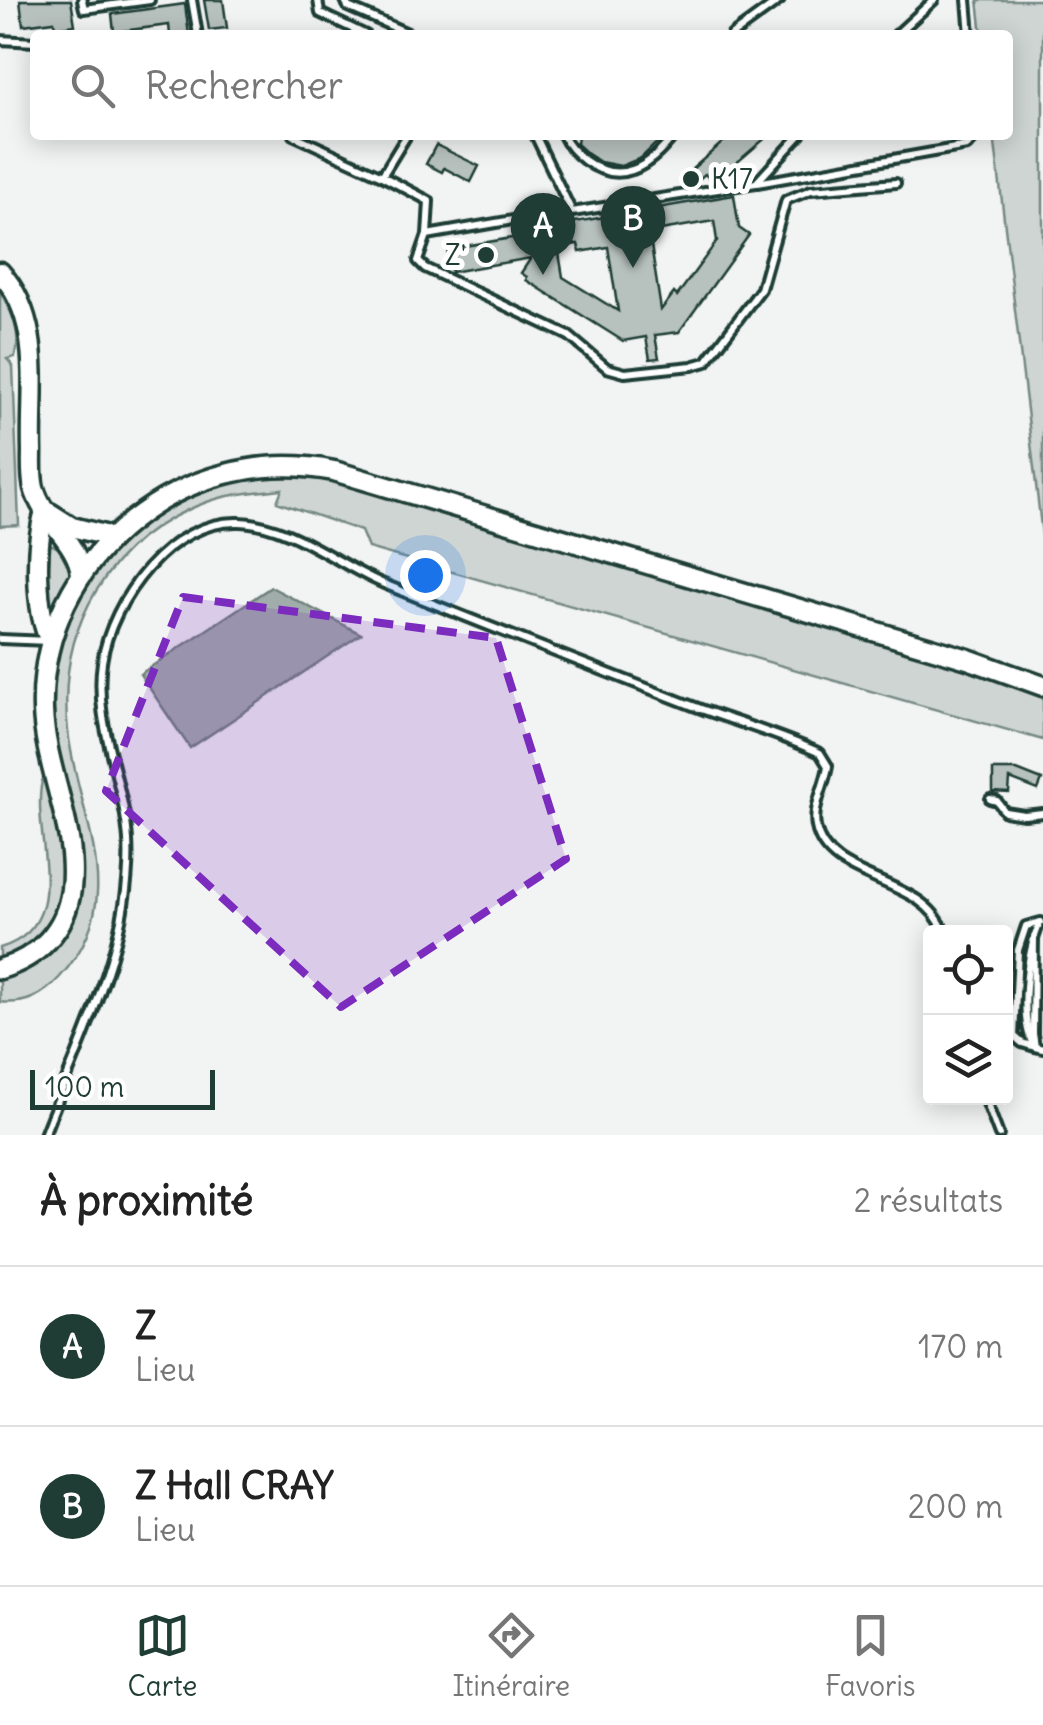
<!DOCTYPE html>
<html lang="fr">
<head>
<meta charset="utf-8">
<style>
	:root { --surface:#fff; --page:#f2f2f2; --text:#222; --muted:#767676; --line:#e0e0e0; --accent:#1f3d34 }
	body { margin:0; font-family:Delius,sans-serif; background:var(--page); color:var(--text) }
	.controls { position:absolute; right:30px; bottom:30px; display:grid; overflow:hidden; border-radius:10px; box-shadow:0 5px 25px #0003 }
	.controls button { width:90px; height:90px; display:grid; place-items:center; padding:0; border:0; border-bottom:2px solid var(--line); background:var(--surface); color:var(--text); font:50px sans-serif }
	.scale { position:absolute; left:30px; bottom:25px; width:185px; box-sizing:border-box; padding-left:10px; border:5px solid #1f3d34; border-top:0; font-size:28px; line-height:35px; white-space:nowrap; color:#1f3d34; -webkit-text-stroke:8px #fff; paint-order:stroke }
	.you { position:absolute; left:425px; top:575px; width:35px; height:35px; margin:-25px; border:8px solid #fff; border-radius:50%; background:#1a73e8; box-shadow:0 0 0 15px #1a73e833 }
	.badge { display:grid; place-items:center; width:65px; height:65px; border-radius:50%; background:var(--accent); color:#fff; font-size:32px; font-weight:700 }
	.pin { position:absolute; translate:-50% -82px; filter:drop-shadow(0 2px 5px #0008) }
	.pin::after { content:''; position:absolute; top:52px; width:35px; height:30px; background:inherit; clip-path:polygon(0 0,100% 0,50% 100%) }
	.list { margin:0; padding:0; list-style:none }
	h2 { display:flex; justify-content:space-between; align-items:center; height:130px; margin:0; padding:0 40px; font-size:42px }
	h2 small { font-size:32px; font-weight:400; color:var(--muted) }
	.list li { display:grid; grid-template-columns:65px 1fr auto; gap:30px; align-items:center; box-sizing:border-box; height:160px; padding:0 40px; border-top:2px solid var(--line) }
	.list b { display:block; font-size:38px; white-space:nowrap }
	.list p { margin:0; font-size:32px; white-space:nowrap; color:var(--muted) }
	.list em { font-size:32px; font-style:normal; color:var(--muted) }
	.icon { flex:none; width:55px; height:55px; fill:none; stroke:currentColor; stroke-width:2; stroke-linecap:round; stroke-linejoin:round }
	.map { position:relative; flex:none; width:1043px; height:1135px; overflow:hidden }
	.search { position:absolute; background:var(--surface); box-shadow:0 5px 25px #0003; left:30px; right:30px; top:30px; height:110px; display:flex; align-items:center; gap:25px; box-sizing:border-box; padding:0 35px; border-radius:10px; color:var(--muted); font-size:38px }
	.sheet { height:450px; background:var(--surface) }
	nav { display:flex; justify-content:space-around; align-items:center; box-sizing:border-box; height:140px; border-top:2px solid var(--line); background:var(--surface); font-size:28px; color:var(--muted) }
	nav a { display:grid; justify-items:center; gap:5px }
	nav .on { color:var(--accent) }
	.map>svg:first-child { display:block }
	.green { fill:#ced5d3; stroke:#768984; stroke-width:2.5 }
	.water { fill:#a1adaa; stroke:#6d807b; stroke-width:2.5 }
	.building { fill:#b7c1bd; stroke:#1f3d34; stroke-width:2.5; fill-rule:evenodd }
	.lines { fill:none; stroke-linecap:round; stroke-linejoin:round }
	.lane-casing { stroke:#1f3d34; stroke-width:14 }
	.secondary-casing { stroke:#1f3d34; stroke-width:25 }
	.lane { stroke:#fff; stroke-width:6 }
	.secondary { stroke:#fff; stroke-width:18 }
	.marked { fill:#7b2cbf; fill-opacity:0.2; stroke:#7b2cbf; stroke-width:8; stroke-dasharray:20 12; stroke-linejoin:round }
	.poi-dot { fill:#1f3d34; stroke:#fff; stroke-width:4 }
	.labels { text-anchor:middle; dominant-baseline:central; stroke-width:10; stroke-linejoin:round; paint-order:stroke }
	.poi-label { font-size:28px; fill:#1f3d34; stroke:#fff; text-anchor:start }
</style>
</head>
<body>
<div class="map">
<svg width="1043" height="1135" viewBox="0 0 1043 1135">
	<rect width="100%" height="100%" fill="#f2f3f3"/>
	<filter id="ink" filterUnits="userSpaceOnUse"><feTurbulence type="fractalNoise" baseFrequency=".01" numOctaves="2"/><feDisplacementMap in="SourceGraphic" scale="20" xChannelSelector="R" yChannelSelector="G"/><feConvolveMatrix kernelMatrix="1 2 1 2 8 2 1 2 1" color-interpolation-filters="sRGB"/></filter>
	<g filter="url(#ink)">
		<!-- green -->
		<g class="green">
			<polygon points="978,0 1043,0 1043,543 994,135 1008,135 1008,35 982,35"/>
			<path d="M0,292C12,311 22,335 15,357L7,359L13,366L19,525L0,526Z"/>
			<path d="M267,473L334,477L606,557L963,669L1043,698V740L368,548L361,531L277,502L282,489C257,492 231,493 207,502C108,538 56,628 68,731C78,821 133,897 60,977C43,996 25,1005 0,1002V978C48,967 78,928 80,880C71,830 56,778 51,728C43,631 101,530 192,491C214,482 243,479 267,473Z"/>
			<polygon points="50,544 68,553 72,574 50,614 46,610"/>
			<path d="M42,781L46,783C58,834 85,911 29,947C21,953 9,957 0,961V948C78,924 30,834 42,781Z"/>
		</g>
		<!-- water -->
		<polygon class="water" points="271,587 361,634 190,748 140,674"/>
		<!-- building -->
		<g class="building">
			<polygon points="20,0 71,0 75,25 55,28 54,21 23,25"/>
			<polygon points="204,0 223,0 227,28 209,30"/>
			<polygon points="185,4 189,35 170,35 169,25 114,32 112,14"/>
			<polygon points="578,135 665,135 641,158 621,166 600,162 588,154 577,144"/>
			<polygon points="731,135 769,135 713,183 705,174 689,187 683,177"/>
			<polygon points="436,145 479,166 471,182 444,168 442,172 426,164"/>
			<path d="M734,195L739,228L749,235L679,332L655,335L659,358L650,359L646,337L623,341L526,280L527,277L521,273L531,258L451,272L447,249L529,235L528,230ZM714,221L717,241L677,296L674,293L661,310L649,232ZM578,244L580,252L608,247L618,311L563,277L558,247Z"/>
			<polygon points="993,770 1017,770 1042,780 1038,790 1010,779 1009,793 993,792"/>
		</g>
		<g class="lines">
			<defs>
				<g id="lane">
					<polyline points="82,0 84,9 150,0"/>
					<polyline points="192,0 198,35"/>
					<polyline points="318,0 320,13 366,35"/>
					<polyline points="345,0 348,7 412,35"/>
					<polyline points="967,0 970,35"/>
					<polyline points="732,35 780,0"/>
					<polyline points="896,35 934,0"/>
					<polyline points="0,40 35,42"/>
					<polyline points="293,135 382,176 429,201 427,235 418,261 425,268 569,336 607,368 625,373 692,366 706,362 761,289 786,200 811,190 896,183"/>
					<polyline points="535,135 572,212 756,183 800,135"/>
					<path d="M563,135C568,146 574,152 584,160C620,187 650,167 674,135"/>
					<polyline points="382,176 407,135"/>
					<polyline points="757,183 967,146 977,135"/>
					<polyline points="427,235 553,213"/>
					<polyline points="0,639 49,641"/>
					<polyline points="990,799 997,801 1005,812 1024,815 1043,813"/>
					<polyline points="1034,937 1033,1034 1035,1047 1043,1049"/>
					<path d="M1034,1046C1018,1019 1027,951 1040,923"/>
					<polyline points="1035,1047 1022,1043 1014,1036 1018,950 1026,926 1041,922"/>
					<polyline points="985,1098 999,1135"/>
					<path d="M44,1135C78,1045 134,938 128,840C124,780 93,722 102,662C111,600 171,519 240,522C291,524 338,565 384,584C487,626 590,666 693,706C735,722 779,734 820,753L828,766C825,786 812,807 816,827C827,884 924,875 944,932"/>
				</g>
				<g id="secondary">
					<path d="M0,272C44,321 30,387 32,450C32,462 31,476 34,488C43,521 78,542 81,574"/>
					<path d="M45,511C35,544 35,610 50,641"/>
					<polyline points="50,513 72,527 104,535 109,540"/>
					<path d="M0,969C38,958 66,930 71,889C78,829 45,770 43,710C38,555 187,441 334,471L968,659L1043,686"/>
				</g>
			</defs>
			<!-- lane casing -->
			<use href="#lane" class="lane-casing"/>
			<!-- secondary casing -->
			<use href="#secondary" class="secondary-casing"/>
			<!-- lane -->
			<use href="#lane" class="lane"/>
			<!-- secondary -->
			<use href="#secondary" class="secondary"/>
		</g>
	</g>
	<!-- marked area -->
	<path class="marked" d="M183,597L496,638L566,859L341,1007L106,791Z"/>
	<!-- markers -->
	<g class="poi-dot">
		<circle cx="691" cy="179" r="10"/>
		<circle cx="486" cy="255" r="10"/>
	</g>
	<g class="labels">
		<!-- poi labels -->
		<g class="poi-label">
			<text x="711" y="179">K17</text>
			<text x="466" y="255" text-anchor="end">Z'</text>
		</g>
	</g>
</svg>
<div class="controls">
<button><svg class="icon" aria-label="locate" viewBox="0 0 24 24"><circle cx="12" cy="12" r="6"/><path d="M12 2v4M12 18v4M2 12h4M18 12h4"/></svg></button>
<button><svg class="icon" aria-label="layers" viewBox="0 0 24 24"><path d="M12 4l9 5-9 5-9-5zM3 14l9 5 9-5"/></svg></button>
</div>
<div class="scale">100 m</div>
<div class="you"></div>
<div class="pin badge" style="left:543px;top:275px">A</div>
<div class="pin badge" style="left:633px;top:268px">B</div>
<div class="search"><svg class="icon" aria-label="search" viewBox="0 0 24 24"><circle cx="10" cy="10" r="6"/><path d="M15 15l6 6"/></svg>Rechercher</div>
</div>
<section class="sheet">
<h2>À proximité<small>2 résultats</small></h2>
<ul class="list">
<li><span class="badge">A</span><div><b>Z</b><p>Lieu</p></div><em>170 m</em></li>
<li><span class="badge">B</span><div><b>Z Hall CRAY</b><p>Lieu</p></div><em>200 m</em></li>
</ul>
</section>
<nav>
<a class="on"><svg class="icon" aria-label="map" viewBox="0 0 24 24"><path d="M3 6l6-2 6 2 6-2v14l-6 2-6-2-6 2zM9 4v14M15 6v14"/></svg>Carte</a>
<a><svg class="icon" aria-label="directions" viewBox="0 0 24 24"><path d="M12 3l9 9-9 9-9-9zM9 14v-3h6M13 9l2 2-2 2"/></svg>Itinéraire</a>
<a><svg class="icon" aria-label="saved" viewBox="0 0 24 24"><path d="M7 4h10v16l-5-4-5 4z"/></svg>Favoris</a>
</nav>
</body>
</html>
